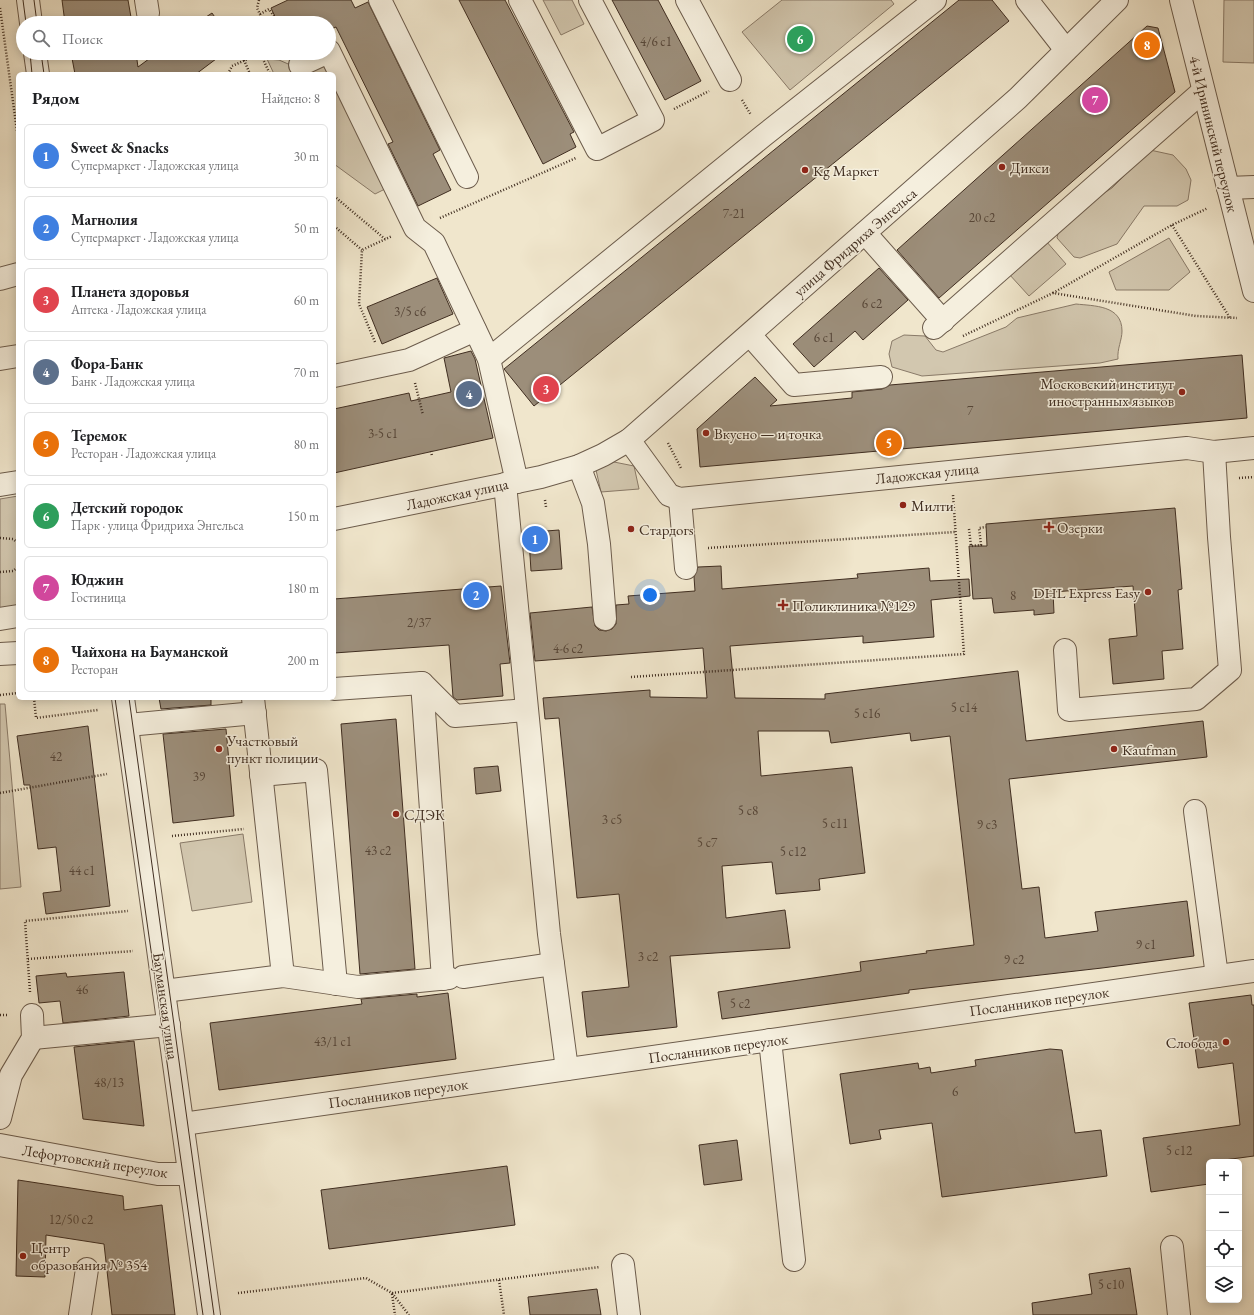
<!DOCTYPE html>
<html lang="ru">
<head>
<meta charset="utf-8">
<style>
	:root { --surface:#fff; --page:#f2f2f2; --text:#202124; --muted:#757577; --line:#e0e0e0; --accent:#8f2418 }
	body { margin:0; font-family:"EB Garamond",serif; background:var(--page); color:var(--text) }
	.controls { position:absolute; right:12px; bottom:12px; display:grid; overflow:hidden; border-radius:6px; box-shadow:0 2px 10px #0003 }
	.controls button { width:36px; height:36px; display:grid; place-items:center; padding:0; border:0; border-bottom:1px solid var(--line); background:var(--surface); color:var(--text); font:20px sans-serif }
	.you { position:absolute; left:650px; top:595px; width:14px; height:14px; margin:-10px; border:3px solid #fff; border-radius:50%; background:#1a73e8; box-shadow:0 0 0 6px #1a73e833 }
	.badge { display:grid; place-items:center; width:26px; height:26px; border-radius:50%; background:var(--accent); color:#fff; font-size:13px; font-weight:700 }
	.pin { position:absolute; translate:-50% -50%; border:2px solid #fff; box-shadow:0 1px 4px #0006 }
	.list { margin:0; padding:0; list-style:none }
	h2 { display:flex; justify-content:space-between; align-items:center; height:52px; margin:0; padding:0 16px; font-size:17px }
	h2 small { font-size:13px; font-weight:400; color:var(--muted) }
	.list li { display:grid; grid-template-columns:26px 1fr auto; gap:12px; align-items:center; box-sizing:border-box; height:64px; margin:0 8px 8px; padding:0 8px; border:1px solid var(--line); border-radius:6px }
	.list b { display:block; font-size:15px; white-space:nowrap }
	.list p { margin:0; font-size:13px; white-space:nowrap; color:var(--muted) }
	.list em { font-size:13px; font-style:normal; color:var(--muted) }
	.icon { flex:none; width:22px; height:22px; fill:none; stroke:currentColor; stroke-width:2; stroke-linecap:round; stroke-linejoin:round }
	.map { position:relative; flex:none; width:1254px; height:1315px; overflow:hidden }
	.search { position:absolute; background:var(--surface); box-shadow:0 2px 10px #0003; left:16px; top:16px; width:320px; height:44px; display:flex; align-items:center; gap:10px; box-sizing:border-box; padding:0 14px; border-radius:22px; color:var(--muted); font-size:15px }
	.panel { position:absolute; background:var(--surface); box-shadow:0 2px 10px #0003; left:16px; top:72px; width:320px; height:628px; border-radius:6px }
	.map>svg:first-child { display:block }
	.green { fill:#d2c7af; stroke:#897a68 }
	.building { fill:#9c8e7a; stroke:#402e21 }
	.lines { fill:none; stroke-linecap:round; stroke-linejoin:round }
	.minor-casing { stroke:#6c5c4c; stroke-width:24 }
	.path { stroke:#402e21; stroke-width:2.5; stroke-dasharray:1 2; stroke-linecap:butt }
	.minor { stroke:#f5efde; stroke-width:22 }
	.tram { stroke:#402e21; stroke-width:1 }
	.poi-dot { fill:#8f2418; stroke:#f5efde; stroke-width:1.5 }
	.labels { text-anchor:middle; dominant-baseline:central; stroke-width:3; stroke-linejoin:round; paint-order:stroke }
	.number-label { font-size:13px; fill:#574637 }
	.street-label { font-size:15px; fill:#402e21; stroke:#f5efde }
	.poi-label { font-size:15px; fill:#402e21; stroke:#f5efde; text-anchor:start }
</style>
</head>
<body>
<div class="map">
<svg width="1254" height="1315" viewBox="0 0 1254 1315">
	<rect width="100%" height="100%" fill="#f0e6cc"/>
	<filter id="stains"><feTurbulence type="fractalNoise" baseFrequency=".005" numOctaves="4"/><feColorMatrix values="0 0 0 0 .2 0 0 0 0 .09 0 0 0 0 .02 0 0 0 .5 -.17"/></filter>
	<radialGradient id="worn" r=".72"><stop offset=".6" stop-color="#630" stop-opacity="0"/><stop offset="1" stop-color="#630" stop-opacity=".3"/></radialGradient>
	<!-- green -->
	<g class="green">
		<polygon points="543,0 572,0 584,24 561,35"/>
		<polygon points="782,0 891,0 894,4 790,90 742,32"/>
		<polygon points="1224,0 1254,0 1254,63 1223,62"/>
		<polygon points="267,59 279,60 302,70 323,64 328,74 274,74"/>
		<polygon points="334,86 385,189 375,194 334,164"/>
		<polygon points="1150,150 1173,155 1186,169 1191,180 1188,200 1177,206 1144,206 1117,244 1080,258 1074,257 1057,238 1061,220 1112,188"/>
		<polygon points="1169,238 1190,272 1169,290 1116,290 1109,272"/>
		<polygon points="1046,241 1066,264 1029,296 1009,274"/>
		<path d="M1076,304C1094,306 1122,305 1122,331C1122,340 1117,349 1118,359L1100,363L922,376L892,367L889,354L892,341L904,335L925,336L936,350L943,352L1006,327L1017,318Z"/>
		<polygon points="614,462 634,466 639,489 601,492 596,470"/>
		<polygon points="18,496 18,607 0,610 0,499"/>
		<polygon points="0,704 5,704 21,887 0,889"/>
		<polygon points="243,834 252,902 192,911 180,843"/>
	</g>
	<!-- building -->
	<g class="building">
		<polygon points="62,0 128,0 132,23 65,23"/>
		<polygon points="288,0 351,0 355,8 368,2 440,150 433,154 451,190 418,206 388,144 393,142 336,27 329,30 329,23 278,23 271,8"/>
		<polygon points="459,0 505,0 574,132 570,134 576,147 543,164"/>
		<polygon points="612,0 658,0 701,81 665,100"/>
		<polygon points="959,0 992,0 1009,21 534,406 504,369"/>
		<polygon points="212,13 219,23 197,23"/>
		<polygon points="1147,26 1158,28 1175,92 939,298 897,250"/>
		<polygon points="71,53 136,53 138,67 157,53 224,53 196,74 75,74"/>
		<polygon points="879,268 908,300 863,340 855,331 814,367 793,344"/>
		<polygon points="437,278 453,314 382,344 367,307"/>
		<polygon points="471,351 475,359 493,438 334,473 334,409 409,393 411,401 451,392 444,358"/>
		<polygon points="1242,355 1247,418 700,467 697,429 755,377 777,400 770,406 852,398 852,392 882,389 890,385"/>
		<polygon points="1175,508 1182,589 1178,590 1183,649 1162,651 1164,679 1113,684 1109,639 1137,636 1133,586 1053,592 1054,613 1034,615 1034,610 994,613 992,598 973,599 969,546 987,546 986,524"/>
		<polygon points="559,530 562,569 531,571 529,540 533,532"/>
		<polygon points="721,566 722,589 858,578 857,574 929,568 930,581 969,579 970,596 931,600 934,637 863,643 863,636 730,646 735,698 825,699 825,694 1018,671 1026,741 1203,721 1207,757 1009,779 1022,889 1039,887 1045,938 1098,931 1095,912 1187,901 1194,956 1102,968 909,990 909,993 722,1019 718,992 861,971 860,962 927,953 926,951 974,945 950,736 911,741 910,733 831,743 829,731 758,731 761,776 852,767 865,873 819,879 820,890 776,894 772,862 722,866 726,918 785,910 790,948 670,956 677,1027 587,1037 582,992 629,987 619,894 577,898 559,718 545,719 543,698 650,690 650,697 707,698 703,648 535,661 530,613 592,607 595,626 599,630 606,631 612,629 616,624 616,605 629,604 628,596 695,591 694,577 698,567"/>
		<polygon points="501,586 510,663 500,664 503,696 457,700 453,697 449,645 334,653 334,599"/>
		<polygon points="159,698 211,698 211,705 161,709"/>
		<polygon points="396,719 415,969 360,974 341,724"/>
		<polygon points="88,726 110,906 46,914 43,893 61,891 56,847 38,849 30,785 24,785 17,736"/>
		<polygon points="226,729 234,816 173,823 163,734"/>
		<polygon points="498,766 501,791 476,794 474,768"/>
		<polygon points="124,972 129,1016 63,1023 60,1001 39,1003 36,976 66,973 67,977"/>
		<polygon points="448,993 456,1059 219,1090 210,1023 362,1004 361,999 417,994 417,997"/>
		<polygon points="1251,995 1252,1005 1254,1005 1254,1156 1209,1162 1209,1184 1151,1192 1143,1138 1240,1125 1233,1063 1198,1068 1189,1003"/>
		<polygon points="134,1041 144,1126 83,1119 74,1047"/>
		<polygon points="1050,1049 1062,1050 1075,1133 1101,1130 1107,1176 942,1197 932,1123 879,1130 881,1139 850,1144 840,1074 918,1063 919,1069 930,1067 931,1073 976,1066 975,1060"/>
		<polygon points="737,1140 742,1180 704,1185 699,1145"/>
		<polygon points="507,1166 515,1225 329,1249 321,1190"/>
		<polygon points="18,1180 123,1196 124,1210 162,1205 175,1315 112,1315 104,1244 46,1235 45,1277 16,1276"/>
		<polygon points="1130,1268 1137,1315 1033,1315 1032,1303 1092,1294 1089,1274"/>
		<polygon points="597,1289 601,1315 530,1315 528,1297"/>
	</g>
	<g class="lines">
		<defs>
			<g id="minor">
				<polyline points="28,0 31,23"/>
				<polyline points="146,0 148,13"/>
				<polyline points="380,0 467,177"/>
				<polyline points="520,0 597,149 653,120 590,0"/>
				<polyline points="687,0 730,80"/>
				<polyline points="1027,0 1066,50"/>
				<polyline points="1181,0 1254,291"/>
				<polyline points="329,51 415,228 434,243 489,359 517,482"/>
				<polyline points="35,53 38,74"/>
				<polyline points="300,65 326,53"/>
				<polyline points="1228,188 1254,187"/>
				<polyline points="865,233 943,321"/>
				<polyline points="0,279 18,274"/>
				<polyline points="934,328 1203,91"/>
				<polyline points="750,335 794,385 881,377"/>
				<polyline points="0,359 18,356"/>
				<polyline points="489,359 763,136 935,0"/>
				<polyline points="334,376 409,360 475,330"/>
				<polyline points="629,440 669,495 680,499 1187,448 1214,452 1254,448"/>
				<polyline points="579,466 593,503 599,544 605,619"/>
				<polyline points="505,484 549,934 567,1069"/>
				<polyline points="0,485 18,482"/>
				<polyline points="680,499 686,568"/>
				<polyline points="334,519 541,477 579,466 603,455 629,440 1018,98 1117,0"/>
				<polyline points="0,619 18,616"/>
				<polyline points="1065,650 1069,710 1196,699 1230,670 1219,537 1214,452"/>
				<polyline points="0,654 18,653"/>
				<polyline points="422,683 443,979"/>
				<polyline points="334,689 422,683 455,716 526,710"/>
				<polyline points="123,698 209,1315"/>
				<polyline points="128,725 255,713"/>
				<polyline points="261,775 316,770 336,984"/>
				<polyline points="1195,811 1217,976"/>
				<polyline points="283,976 358,987 449,978"/>
				<polyline points="463,977 553,964"/>
				<polyline points="164,991 283,976 253,698"/>
				<polyline points="33,1038 169,1025"/>
				<polyline points="770,1040 794,1260"/>
				<polyline points="0,1118 11,1075 33,1038 32,1015"/>
				<polyline points="183,1124 1254,971"/>
				<polyline points="0,1145 158,1174 189,1174"/>
				<polyline points="1172,1247 1179,1315"/>
				<polyline points="623,1265 629,1315"/>
				<polyline points="80,1315 87,1269"/>
			</g>
		</defs>
		<!-- minor casing -->
		<use href="#minor" class="minor-casing"/>
		<!-- path -->
		<g class="path">
			<polyline points="259,0 257,8 264,23"/>
			<polyline points="0,8 18,138"/>
			<polyline points="260,14 269,9 276,19"/>
			<polyline points="260,53 270,74"/>
			<polyline points="244,60 250,74"/>
			<polyline points="228,74 232,66 261,53"/>
			<polyline points="742,100 751,115"/>
			<polyline points="674,109 709,91"/>
			<polyline points="334,196 385,239"/>
			<polyline points="440,218 576,158"/>
			<polyline points="1172,225 1230,318"/>
			<polyline points="334,226 362,250"/>
			<polyline points="1053,293 1172,225 1208,208"/>
			<polyline points="963,336 1053,293 1196,316 1237,318"/>
			<polyline points="375,342 359,304 362,250 392,236"/>
			<polyline points="415,383 423,415"/>
			<polyline points="668,443 681,468"/>
			<polyline points="431,451 432,456"/>
			<polyline points="1239,478 1254,477"/>
			<polyline points="545,500 546,507"/>
			<polyline points="969,529 971,546 981,545 979,528 986,527"/>
			<polyline points="0,538 13,539 18,543"/>
			<polyline points="708,548 955,532"/>
			<polyline points="0,572 13,571 18,567"/>
			<polyline points="631,677 964,654 953,495"/>
			<polyline points="0,695 18,693"/>
			<polyline points="34,698 36,718 98,710"/>
			<polyline points="0,793 107,774"/>
			<polyline points="172,836 244,829"/>
			<polyline points="28,959 133,951"/>
			<polyline points="30,992 25,921 128,911"/>
			<polyline points="0,1015 9,1015"/>
			<polyline points="499,1280 504,1315"/>
			<polyline points="238,1293 366,1278 392,1293 409,1315"/>
			<polyline points="392,1293 600,1267"/>
			<polyline points="392,1294 395,1315"/>
		</g>
		<!-- minor -->
		<use href="#minor" class="minor"/>
		<!-- tram -->
		<g class="tram">
			<polyline points="23,0 26,23"/>
			<polyline points="34,0 37,23"/>
			<polyline points="30,53 32,74"/>
			<polyline points="41,53 44,74"/>
			<polyline points="115,698 203,1315"/>
			<polyline points="129,698 214,1315"/>
		</g>
	</g>
	<!-- markers -->
	<g class="poi-dot">
		<circle cx="1002" cy="167" r="4"/>
		<circle cx="805" cy="170" r="4"/>
		<circle cx="1182" cy="392" r="4"/>
		<circle cx="706" cy="433" r="4"/>
		<circle cx="903" cy="505" r="4"/>
		<path d="M1047 521h4v4h4v4h-4v4h-4v-4h-4v-4h4z"/>
		<circle cx="631" cy="529" r="4"/>
		<circle cx="1148" cy="592" r="4"/>
		<path d="M781 599h4v4h4v4h-4v4h-4v-4h-4v-4h4z"/>
		<circle cx="219" cy="749" r="4"/>
		<circle cx="1114" cy="749" r="4"/>
		<circle cx="396" cy="814" r="4"/>
		<circle cx="1226" cy="1042" r="4"/>
		<circle cx="23" cy="1256" r="4"/>
	</g>
	<g class="labels">
		<!-- number labels -->
		<g class="number-label">
			<text x="656" y="41">4/6 с1</text>
			<text x="734" y="213">7-21</text>
			<text x="982" y="217">20 с2</text>
			<text x="872" y="303">6 с2</text>
			<text x="410" y="311">3/5 с6</text>
			<text x="824" y="337">6 с1</text>
			<text x="970" y="410">7</text>
			<text x="383" y="433">3-5 с1</text>
			<text x="1013" y="595">8</text>
			<text x="419" y="622">2/37</text>
			<text x="568" y="648">4-6 с2</text>
			<text x="964" y="707">5 с14</text>
			<text x="867" y="713">5 с16</text>
			<text x="56" y="756">42</text>
			<text x="199" y="776">39</text>
			<text x="748" y="810">5 с8</text>
			<text x="612" y="819">3 с5</text>
			<text x="835" y="823">5 с11</text>
			<text x="987" y="824">9 с3</text>
			<text x="707" y="842">5 с7</text>
			<text x="378" y="850">43 с2</text>
			<text x="793" y="851">5 с12</text>
			<text x="82" y="870">44 с1</text>
			<text x="1146" y="944">9 с1</text>
			<text x="648" y="956">3 с2</text>
			<text x="1014" y="959">9 с2</text>
			<text x="82" y="989">46</text>
			<text x="740" y="1003">5 с2</text>
			<text x="333" y="1041">43/1 с1</text>
			<text x="109" y="1082">48/13</text>
			<text x="955" y="1091">6</text>
			<text x="1179" y="1150">5 с12</text>
			<text x="71" y="1219">12/50 с2</text>
			<text x="1111" y="1284">5 с10</text>
		</g>
		<!-- street labels -->
		<g class="street-label">
			<text transform="translate(1214 134) rotate(76)">4-й Ирининский переулок</text>
			<text transform="translate(855 242) rotate(-41)">улица Фридриха Энгельса</text>
			<text transform="translate(927 473) rotate(-6)">Ладожская улица</text>
			<text transform="translate(457 494) rotate(-12)">Ладожская улица</text>
			<text transform="translate(1039 1001) rotate(-8)">Посланников переулок</text>
			<text transform="translate(166 1006) rotate(82)">Бауманская улица</text>
			<text transform="translate(718 1048) rotate(-8)">Посланников переулок</text>
			<text transform="translate(398 1093) rotate(-8)">Посланников переулок</text>
			<text transform="translate(95 1161) rotate(9)">Лефортовский переулок</text>
		</g>
		<!-- poi labels -->
		<g class="poi-label">
			<text x="1010" y="167">Дикси</text>
			<text x="813" y="170">Kg Маркет</text>
			<text x="1174" y="383" text-anchor="end">Московский институт<tspan x="1174" dy="17">иностранных языков</tspan></text>
			<text x="714" y="433">Вкусно — и точка</text>
			<text x="911" y="505">Милти</text>
			<text x="1057" y="527">Озерки</text>
			<text x="639" y="529">Стардогs</text>
			<text x="1140" y="592" text-anchor="end">DHL Express Easy</text>
			<text x="792" y="605">Поликлиника №129</text>
			<text x="227" y="740">Участковый<tspan x="227" dy="17">пункт полиции</tspan></text>
			<text x="1122" y="749">Kaufman</text>
			<text x="404" y="814">СДЭК</text>
			<text x="1218" y="1042" text-anchor="end">Слобода</text>
			<text x="31" y="1247">Центр<tspan x="31" dy="17">образования № 354</tspan></text>
		</g>
	</g>
	<rect width="100%" height="100%" filter="url(#stains)"/>
	<rect width="100%" height="100%" fill="url(#worn)"/>
</svg>
<div class="controls">
<button>+</button>
<button>−</button>
<button><svg class="icon" aria-label="locate" viewBox="0 0 24 24"><circle cx="12" cy="12" r="6"/><path d="M12 2v4M12 18v4M2 12h4M18 12h4"/></svg></button>
<button><svg class="icon" aria-label="layers" viewBox="0 0 24 24"><path d="M12 4l9 5-9 5-9-5zM3 14l9 5 9-5"/></svg></button>
</div>
<div class="you"></div>
<div class="pin badge" style="left:535px;top:539px;background:#3f7fe0">1</div>
<div class="pin badge" style="left:476px;top:595px;background:#3f7fe0">2</div>
<div class="pin badge" style="left:546px;top:389px;background:#e0444e">3</div>
<div class="pin badge" style="left:469px;top:394px;background:#5c6f8a">4</div>
<div class="pin badge" style="left:889px;top:443px;background:#e8710a">5</div>
<div class="pin badge" style="left:800px;top:39px;background:#2e9e5b">6</div>
<div class="pin badge" style="left:1095px;top:100px;background:#d1479c">7</div>
<div class="pin badge" style="left:1147px;top:45px;background:#e8710a">8</div>
<div class="search"><svg class="icon" aria-label="search" viewBox="0 0 24 24"><circle cx="10" cy="10" r="6"/><path d="M15 15l6 6"/></svg>Поиск</div>
<section class="panel">
<h2>Рядом<small>Найдено: 8</small></h2>
<ul class="list">
<li><span class="badge" style="background:#3f7fe0">1</span><div><b>Sweet &amp; Snacks</b><p>Супермаркет · Ладожская улица</p></div><em>30 m</em></li>
<li><span class="badge" style="background:#3f7fe0">2</span><div><b>Магнолия</b><p>Супермаркет · Ладожская улица</p></div><em>50 m</em></li>
<li><span class="badge" style="background:#e0444e">3</span><div><b>Планета здоровья</b><p>Аптека · Ладожская улица</p></div><em>60 m</em></li>
<li><span class="badge" style="background:#5c6f8a">4</span><div><b>Фора-Банк</b><p>Банк · Ладожская улица</p></div><em>70 m</em></li>
<li><span class="badge" style="background:#e8710a">5</span><div><b>Теремок</b><p>Ресторан · Ладожская улица</p></div><em>80 m</em></li>
<li><span class="badge" style="background:#2e9e5b">6</span><div><b>Детский городок</b><p>Парк · улица Фридриха Энгельса</p></div><em>150 m</em></li>
<li><span class="badge" style="background:#d1479c">7</span><div><b>Юджин</b><p>Гостиница</p></div><em>180 m</em></li>
<li><span class="badge" style="background:#e8710a">8</span><div><b>Чайхона на Бауманской</b><p>Ресторан</p></div><em>200 m</em></li>
</ul>
</section>
</div>
</body>
</html>
